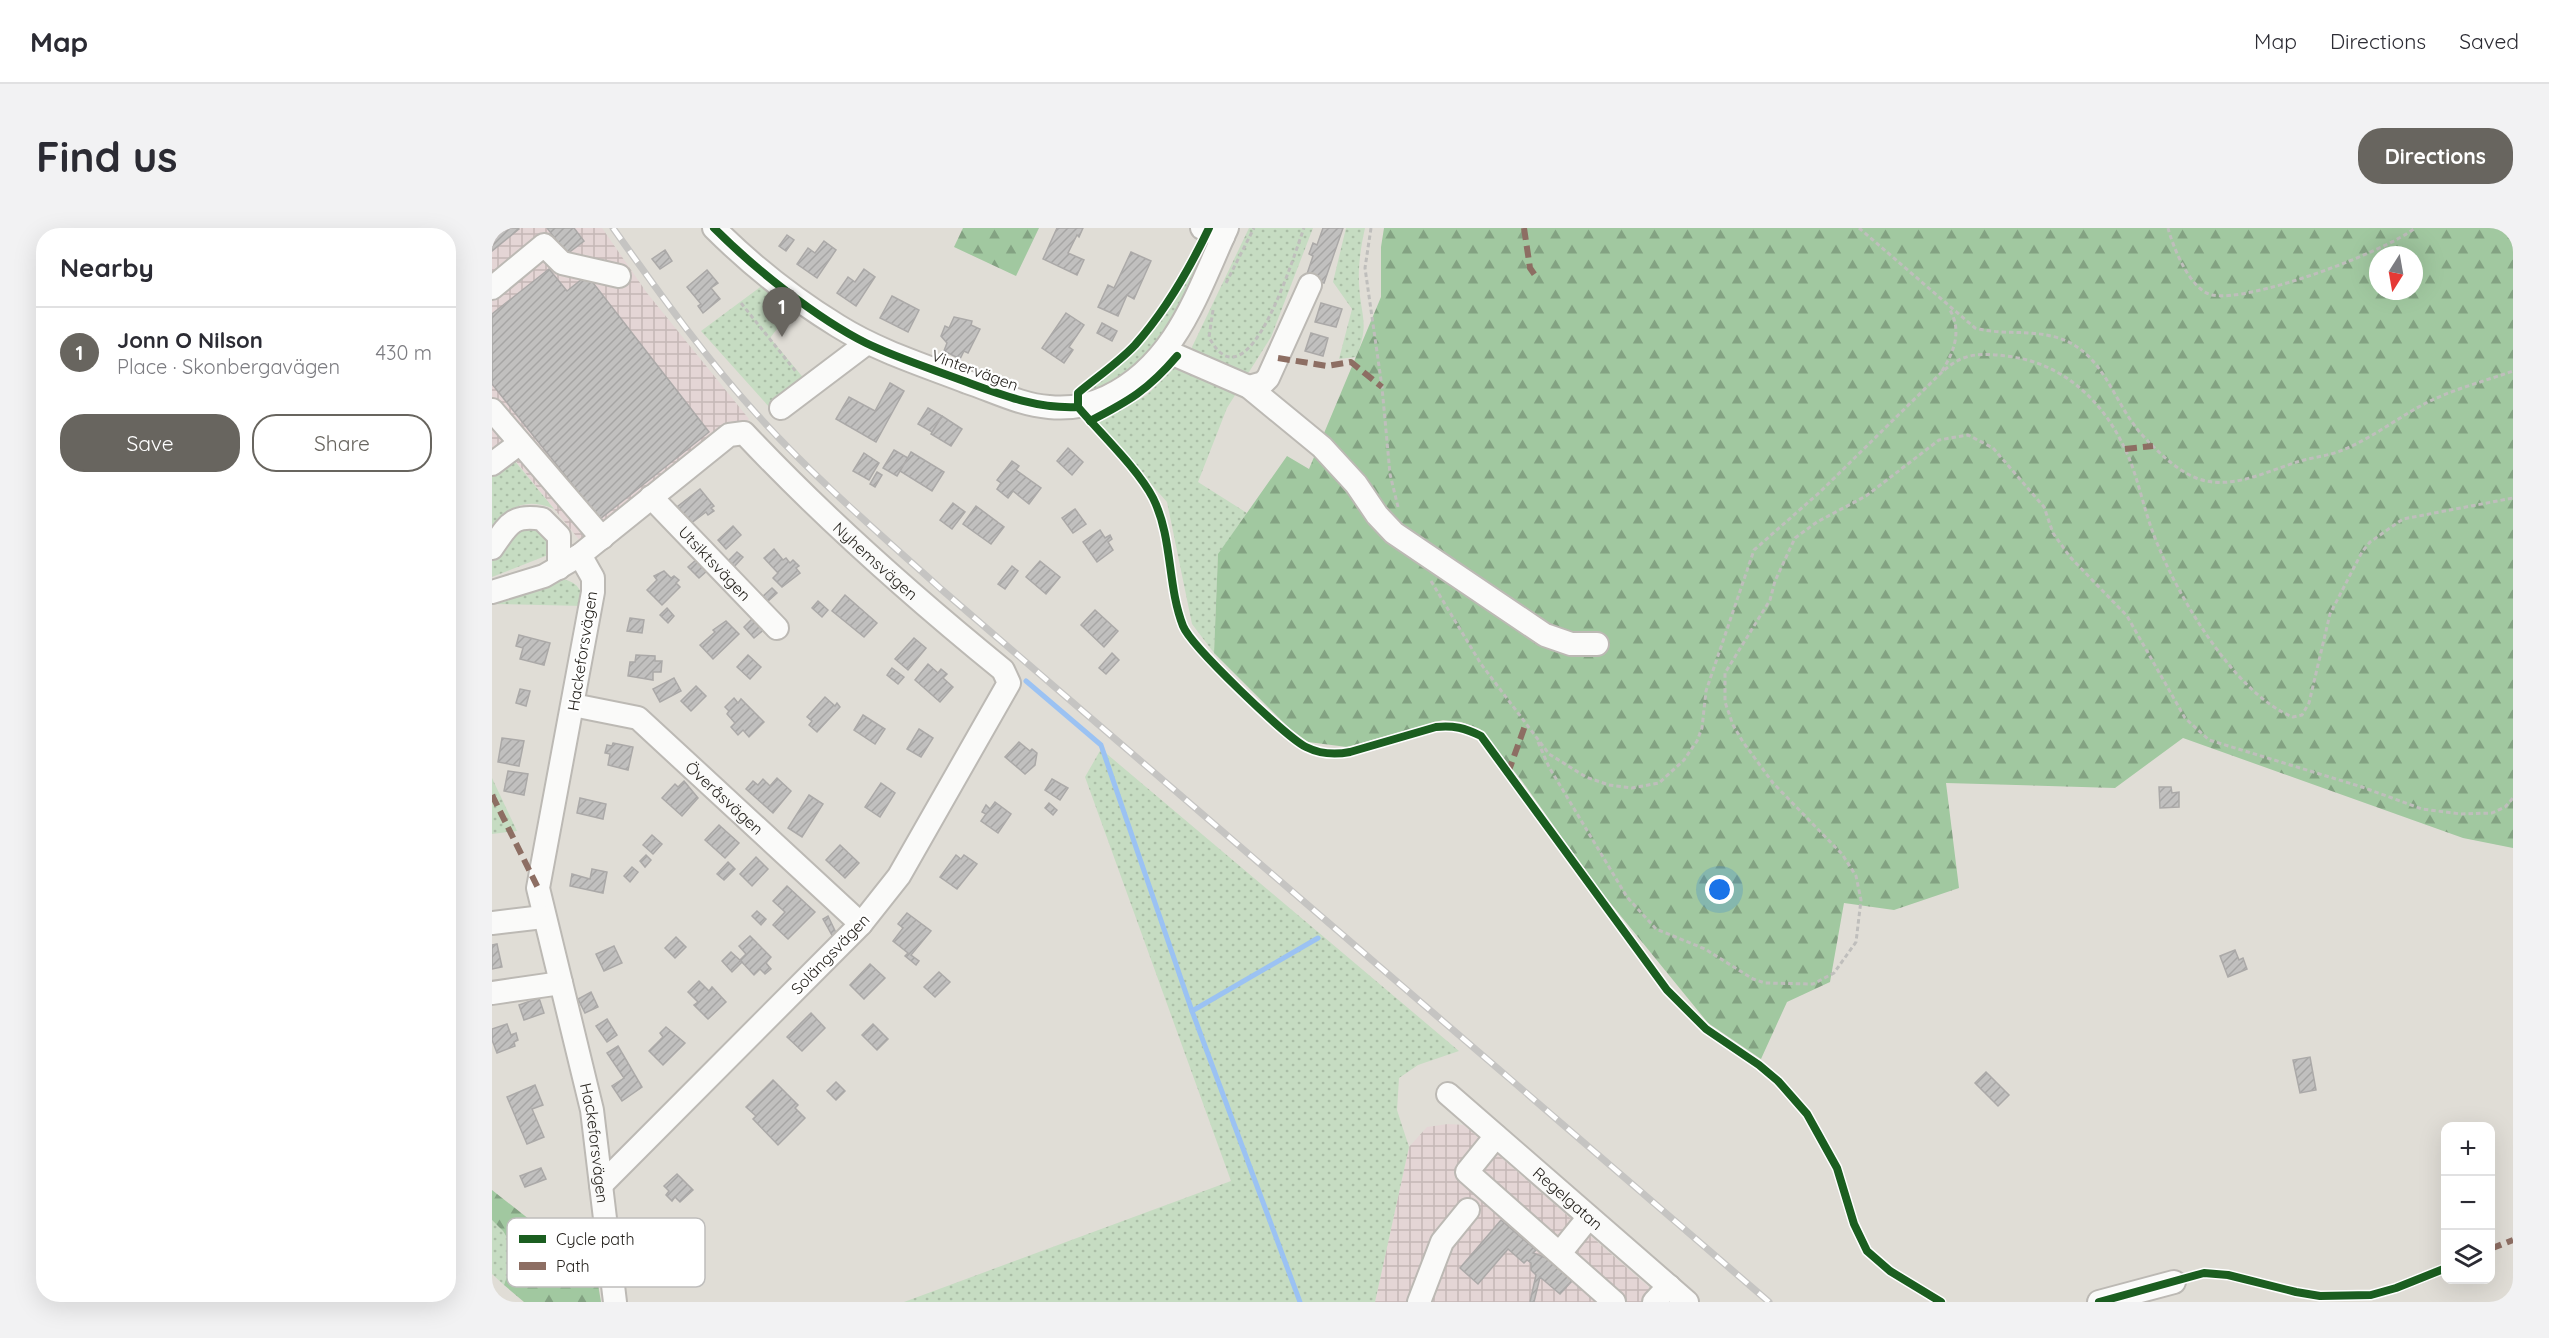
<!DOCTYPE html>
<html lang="en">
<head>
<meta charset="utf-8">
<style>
	:root { --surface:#fff; --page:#f2f2f3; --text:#2b2b33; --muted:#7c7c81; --line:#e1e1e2; --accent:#68655f }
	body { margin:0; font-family:Quicksand,sans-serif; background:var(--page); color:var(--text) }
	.controls { position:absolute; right:18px; bottom:18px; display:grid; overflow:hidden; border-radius:12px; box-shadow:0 6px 24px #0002 }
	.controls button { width:54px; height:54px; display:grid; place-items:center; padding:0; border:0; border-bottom:2px solid var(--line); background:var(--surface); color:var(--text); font:30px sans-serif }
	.compass { position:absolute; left:1877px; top:18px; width:54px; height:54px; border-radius:50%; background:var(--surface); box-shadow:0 6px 24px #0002; rotate:191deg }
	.you { position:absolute; left:1228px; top:662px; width:21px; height:21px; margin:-15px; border:4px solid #fff; border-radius:50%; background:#1a73e8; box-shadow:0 0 0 9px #1a73e833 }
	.badge { display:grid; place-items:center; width:39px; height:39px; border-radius:50%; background:var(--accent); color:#fff; font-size:20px; font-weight:700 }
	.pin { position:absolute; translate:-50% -50px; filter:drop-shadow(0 2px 3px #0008) }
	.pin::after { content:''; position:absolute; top:32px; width:21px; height:18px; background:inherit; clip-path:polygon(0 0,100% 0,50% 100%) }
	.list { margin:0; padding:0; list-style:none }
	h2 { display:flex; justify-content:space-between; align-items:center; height:78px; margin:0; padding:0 24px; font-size:26px }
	h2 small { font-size:20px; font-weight:400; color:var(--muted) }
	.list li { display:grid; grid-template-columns:39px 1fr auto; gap:18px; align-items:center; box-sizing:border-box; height:90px; padding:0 24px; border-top:2px solid var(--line) }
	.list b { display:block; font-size:22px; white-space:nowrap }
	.list p { margin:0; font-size:20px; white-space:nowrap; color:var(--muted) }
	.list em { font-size:20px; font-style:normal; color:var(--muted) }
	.actions { display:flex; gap:12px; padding:18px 24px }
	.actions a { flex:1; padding:14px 0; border:2px solid var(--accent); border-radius:24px; text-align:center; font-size:21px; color:var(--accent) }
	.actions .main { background:var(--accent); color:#fff }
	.icon { flex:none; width:33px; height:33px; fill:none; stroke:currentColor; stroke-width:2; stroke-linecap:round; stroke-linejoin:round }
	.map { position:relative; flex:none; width:2021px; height:1074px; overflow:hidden; border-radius:24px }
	header { display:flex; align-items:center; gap:36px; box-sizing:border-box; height:84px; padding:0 30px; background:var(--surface); border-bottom:2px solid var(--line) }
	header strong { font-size:28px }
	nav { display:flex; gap:33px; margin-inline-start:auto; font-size:21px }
	.intro { display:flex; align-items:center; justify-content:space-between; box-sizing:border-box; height:144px; padding:0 36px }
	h1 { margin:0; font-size:42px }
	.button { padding:15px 27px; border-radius:24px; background:var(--accent); color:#fff; font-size:21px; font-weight:700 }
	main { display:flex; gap:36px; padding:0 36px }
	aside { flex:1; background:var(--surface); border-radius:24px; box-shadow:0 6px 24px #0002 }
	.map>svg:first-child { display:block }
	.industrial { fill:url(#industrial-grid) }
	.grass { fill:url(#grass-dots) }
	.forest { fill:url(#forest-firs); fill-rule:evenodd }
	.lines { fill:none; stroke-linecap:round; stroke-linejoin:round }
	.stream { stroke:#9bc2f3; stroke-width:5 }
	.building { fill:url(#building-hatch); stroke:#aba9a8; stroke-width:1.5 }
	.minor-casing { stroke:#bcb9b4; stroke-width:26 }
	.path { stroke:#bfbebc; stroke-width:3; stroke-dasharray:4.5 3; stroke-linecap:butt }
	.minor { stroke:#fafaf9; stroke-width:22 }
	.rail-casing { stroke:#c5c4c2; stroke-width:7 }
	.rail { stroke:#fff; stroke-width:4.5; stroke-dasharray:14; stroke-linecap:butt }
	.quiet { stroke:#8d6e63; stroke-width:6; stroke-dasharray:12 6; stroke-linecap:butt }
	.cycleway-casing { stroke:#fff; stroke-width:11 }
	.cycleway { stroke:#1b5e20; stroke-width:8 }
	.labels { text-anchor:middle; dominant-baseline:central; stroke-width:4.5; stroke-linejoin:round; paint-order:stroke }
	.street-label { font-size:16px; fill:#27241f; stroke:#fff }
	.key { fill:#fff; stroke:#bebdbc; stroke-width:1.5 }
	.key-label { font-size:16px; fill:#27241f }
</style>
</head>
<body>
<header>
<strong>Map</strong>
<nav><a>Map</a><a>Directions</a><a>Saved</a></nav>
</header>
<div class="intro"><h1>Find us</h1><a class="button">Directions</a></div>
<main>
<aside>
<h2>Nearby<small></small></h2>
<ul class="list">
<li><span class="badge">1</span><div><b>Jonn O Nilson</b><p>Place · Skonbergavägen</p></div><em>430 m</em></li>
</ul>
<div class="actions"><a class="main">Save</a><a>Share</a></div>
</aside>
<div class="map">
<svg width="2021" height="1074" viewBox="0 0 2021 1074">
	<defs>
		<pattern id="industrial-grid" width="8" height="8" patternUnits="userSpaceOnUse" patternTransform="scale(1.5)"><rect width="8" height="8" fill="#e4d5d5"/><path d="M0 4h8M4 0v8" fill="none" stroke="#c4b7b6"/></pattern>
		<pattern id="grass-dots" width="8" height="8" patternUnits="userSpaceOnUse" patternTransform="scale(1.5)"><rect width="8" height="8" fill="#c6dcc2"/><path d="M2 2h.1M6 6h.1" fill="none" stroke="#aabda6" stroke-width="1.8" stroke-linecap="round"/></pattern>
		<pattern id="forest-firs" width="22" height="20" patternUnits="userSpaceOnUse" patternTransform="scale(1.5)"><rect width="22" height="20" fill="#a1c8a0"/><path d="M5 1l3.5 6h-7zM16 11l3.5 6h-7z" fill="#83a282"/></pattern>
		<pattern id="building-hatch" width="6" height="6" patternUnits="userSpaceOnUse" patternTransform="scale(1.5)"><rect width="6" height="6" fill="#c1c0bf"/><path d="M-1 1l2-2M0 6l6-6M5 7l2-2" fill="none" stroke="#a6a5a4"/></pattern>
	</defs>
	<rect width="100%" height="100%" fill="#e0ddd6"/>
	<!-- industrial -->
	<g class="industrial">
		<polygon points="0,0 110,0 155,65 257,191 246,200 239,193 88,313 23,232 0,249"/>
		<polygon points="956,896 972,897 1174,1074 883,1074 917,919 935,899"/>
	</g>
	<!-- grass -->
	<g class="grass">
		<polygon points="757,0 821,0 779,109 757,144 744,148 702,129 700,119"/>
		<path d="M854,0H873C869,18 866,37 867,56C869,91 878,95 864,129L847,131L860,81L841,54Z"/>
		<polygon points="717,13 724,15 680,101 643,143 590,170 589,166 637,127 690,57"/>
		<polygon points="271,57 302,79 278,110 314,153 278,180 209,103"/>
		<polygon points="682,140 703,144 745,164 735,180 706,254 755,285 726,327 722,425 700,396 675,274 604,195 655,167"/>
		<path d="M22,232L62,281C35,270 19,277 0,299V249Z"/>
		<polygon points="36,301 46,301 57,312 56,327 0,349 0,328 20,306"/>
		<path d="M71,351C87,355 90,363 92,378L1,376Z"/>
		<polygon points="609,521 967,823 926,837 907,850 905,882 917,919 883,1074 412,1074 739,953 593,549"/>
		<polygon points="0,550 25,603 0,606"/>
		<polygon points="0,992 11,1003 23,1023 12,1057 0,1046"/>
	</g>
	<!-- forest -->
	<g class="forest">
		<polygon points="471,0 547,0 524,48 462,19"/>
		<path d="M892,0H2021V620L1971,610L1691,510L1623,560L1454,555L1467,660L1402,682L1352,675L1338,754L1295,774L1269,831L1216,795L1106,660L1030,553L988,501L969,494L951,492L855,519L816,514L797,500L722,425L726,326L795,228L817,241L889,69V19ZM1886,27H1922V63H1886Z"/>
		<polygon points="0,962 104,1044 109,1074 32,1074 12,1057 23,1023 11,1003 0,992"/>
	</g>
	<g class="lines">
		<!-- stream -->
		<g class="stream">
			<polyline points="534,453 609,517 700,783 808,1074"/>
			<polyline points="700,783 826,710"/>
		</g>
	</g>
	<!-- building -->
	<g class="building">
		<polygon points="0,0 26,0 27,1 0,23"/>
		<polygon points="55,0 82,0 92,13 75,26"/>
		<polygon points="565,0 591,0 587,9 585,7 576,25 592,32 585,47 551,31"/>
		<polygon points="831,0 851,0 832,55 814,49 821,28 817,26 821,15 825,17"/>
		<polygon points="295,7 302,12 294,23 287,18"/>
		<polygon points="332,13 344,22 325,50 305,36 316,20 323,25"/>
		<polygon points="173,22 180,33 168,41 160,31"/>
		<polygon points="639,24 659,33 642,71 635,67 626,88 606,79 616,57 622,60"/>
		<polygon points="57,41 75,63 95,47 217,204 108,291 0,156 0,86"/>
		<polygon points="372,41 383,49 364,78 345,65 356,49 363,54"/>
		<polygon points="215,42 226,55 219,60 228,71 211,85 206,78 209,76 195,59"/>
		<polygon points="400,68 427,82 416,104 388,90"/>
		<polygon points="829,75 850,81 844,99 823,94"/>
		<polygon points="574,85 592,97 577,119 581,122 572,135 550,120"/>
		<polygon points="462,89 480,93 479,97 488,101 476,125 472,123 468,131 452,123 455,115 449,108 453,98 457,100"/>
		<polygon points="610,95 625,103 620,113 605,105"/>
		<polygon points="819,105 836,110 831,128 813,123"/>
		<polygon points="398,155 412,163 384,214 344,191 357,169 383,183"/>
		<polygon points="436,180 450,188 440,204 426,196"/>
		<polygon points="450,188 470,201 459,218 439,206"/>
		<polygon points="576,220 591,234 580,247 565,233"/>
		<polygon points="402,222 416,230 405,248 391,240"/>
		<polygon points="419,224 452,244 440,263 408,243"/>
		<polygon points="372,225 387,235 377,252 361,243"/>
		<polygon points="520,233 527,238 524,242 549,260 537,276 521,263 516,270 505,261 509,255 505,252"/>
		<polygon points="385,244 390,247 383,259 378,256"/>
		<polygon points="208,261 222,278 219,280 222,283 216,287 214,284 198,296 185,279"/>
		<polygon points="461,275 473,284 460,301 448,292"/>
		<polygon points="484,278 512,299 499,316 471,296"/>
		<polygon points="583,281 594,296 581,305 570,290"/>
		<polygon points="241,298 249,307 234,321 226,312"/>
		<polygon points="608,302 613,310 618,307 620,311 616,314 621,322 605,334 591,314"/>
		<polygon points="282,321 291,332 294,330 298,335 301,332 307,338 304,340 308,345 290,359 281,350 286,345 272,330"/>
		<polygon points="245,324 251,329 241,340 235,334"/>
		<polygon points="205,331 216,342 207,350 196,339"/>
		<polygon points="548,333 568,349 554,366 534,349"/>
		<polygon points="520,338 526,343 513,361 506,356"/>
		<polygon points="172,343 179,350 182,348 187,352 184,355 188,359 170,377 155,362 165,352 162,348"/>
		<polygon points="280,360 285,365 275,374 270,369"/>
		<polygon points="353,367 385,395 372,409 340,383"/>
		<polygon points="326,373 336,382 330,389 320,380"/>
		<polygon points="175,380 182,388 176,395 168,387"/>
		<polygon points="603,382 626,403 612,419 589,397"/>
		<polygon points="264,387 275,399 262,410 252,399"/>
		<polygon points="138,390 152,392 150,405 135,403"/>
		<polygon points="234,393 247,406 221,431 208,417 223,404 221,402"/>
		<polygon points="27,407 58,415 52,437 28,431 31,420 24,418"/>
		<polygon points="422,410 434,420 416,442 403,431"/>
		<polygon points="620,425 627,432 614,446 607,440"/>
		<polygon points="144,427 163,428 163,433 170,433 169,444 161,444 161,452 136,448 138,434 143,434"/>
		<polygon points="256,427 269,439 258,451 245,439"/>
		<polygon points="436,436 446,445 449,441 455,446 451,450 461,459 448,474 423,452"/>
		<polygon points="400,440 412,449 406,456 395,447"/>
		<polygon points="182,450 189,463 168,474 161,461"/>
		<polygon points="204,458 214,468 199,483 189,473"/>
		<polygon points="28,461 38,463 34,478 24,475"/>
		<polygon points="333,469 343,478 345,475 348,479 325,504 317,497 320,493 315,489"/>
		<polygon points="242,470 246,475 249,471 272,494 257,509 251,502 246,507 239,499 243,495 235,486 237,483 233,479"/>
		<polygon points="371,487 393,501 383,516 362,502"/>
		<polygon points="427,501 441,510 429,529 415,521"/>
		<polygon points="10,510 32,513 27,538 6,534"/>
		<polygon points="527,514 538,523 540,521 545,525 543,537 533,546 513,529"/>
		<polygon points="121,515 141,519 136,542 116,537 118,526 113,525 115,517 120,518"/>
		<polygon points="16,543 36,546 32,567 12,563"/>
		<polygon points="285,550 299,563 281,585 254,561 261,553 266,557 271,551 278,558"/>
		<polygon points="560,551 576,560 568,572 553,562"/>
		<polygon points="192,553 206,570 190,588 170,570 183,556 186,559"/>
		<polygon points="389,555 403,565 388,589 373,579"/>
		<polygon points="1667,559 1679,559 1680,565 1687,564 1687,579 1668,580"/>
		<polygon points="317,567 331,576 310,609 296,600"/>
		<polygon points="88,570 114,576 111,591 85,585"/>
		<polygon points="503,574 519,586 506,605 489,593 494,586 490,584 494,577 498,581"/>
		<polygon points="557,575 565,582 561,587 553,580"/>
		<polygon points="227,597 247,615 233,630 213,612"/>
		<polygon points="160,607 170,616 161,626 151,617"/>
		<polygon points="348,617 367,635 353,650 334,632"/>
		<polygon points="154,627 159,632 153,639 148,633"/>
		<polygon points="464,627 469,631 472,627 485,636 465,661 448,649"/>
		<polygon points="264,629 276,641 260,658 248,646"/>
		<polygon points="236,634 243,641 232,652 225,646"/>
		<polygon points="140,639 146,644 138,654 132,648"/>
		<polygon points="100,641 115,644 111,665 78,658 80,646 98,651"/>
		<polygon points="295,658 323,684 296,711 281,697 293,684 281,673"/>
		<polygon points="265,683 274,691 269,697 260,688"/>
		<polygon points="415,685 439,703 419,727 427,733 424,737 413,728 416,725 401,713 411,700 406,696"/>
		<polygon points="336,688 345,707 341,709 331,691"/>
		<polygon points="258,708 279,729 274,735 279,741 273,746 268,741 262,747 248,732 254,726 247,718"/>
		<polygon points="184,709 194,719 183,730 173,720"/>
		<polygon points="5,716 10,739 0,741 0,717"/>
		<polygon points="122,718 130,735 112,743 104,726"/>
		<polygon points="1743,722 1747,732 1751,730 1755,741 1736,749 1728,728"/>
		<polygon points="239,724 250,734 240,744 230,733"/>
		<polygon points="378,736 393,750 372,771 358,757"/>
		<polygon points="447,744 458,754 443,769 432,759"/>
		<polygon points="207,753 217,763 220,759 234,774 216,791 202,777 206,774 196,764"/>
		<polygon points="99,764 106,779 93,785 86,771"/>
		<polygon points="47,770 52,785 32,792 27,777"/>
		<polygon points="319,785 333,800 310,823 295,809"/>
		<polygon points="115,791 125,807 115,814 104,798"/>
		<polygon points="15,796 19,807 24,805 26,812 22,814 23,818 5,825 0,812 0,801"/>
		<polygon points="381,796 396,811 385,822 370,807"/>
		<polygon points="174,799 193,815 171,837 157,823 171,809 168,805"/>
		<polygon points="126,818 150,859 130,873 120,858 132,850 115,825"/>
		<polygon points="1818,829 1824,862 1808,865 1801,832"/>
		<polygon points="1494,844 1517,867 1506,878 1483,855"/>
		<polygon points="281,852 306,877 303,880 313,890 286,917 261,891 264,888 254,879"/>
		<polygon points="344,854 353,863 344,872 335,863"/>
		<polygon points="43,857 51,877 40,881 52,909 35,916 15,869"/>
		<polygon points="49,940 54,951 33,959 28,948"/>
		<polygon points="185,946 201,962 188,974 183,969 180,973 174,967 177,963 172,958"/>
		<polygon points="1009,992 1044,1022 1041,1025 1057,1031 1080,1053 1068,1066 1048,1049 1042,1074 1038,1074 1044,1047 1039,1042 1039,1035 1035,1032 1032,1035 1016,1021 986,1056 968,1040"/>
	</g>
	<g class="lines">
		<defs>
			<g id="minor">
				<path d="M222,0C258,36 302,71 346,98C386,123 431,137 475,154C502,163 529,177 557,179C577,181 596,178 615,169C684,136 705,65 735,0"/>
				<polyline points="710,0 731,9"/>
				<polyline points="0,60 52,17 70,35 127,48"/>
				<polyline points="674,123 757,159 830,219 864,256 885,287 902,305 1053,407 1079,416 1105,416"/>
				<polyline points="757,159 771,155 776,150 818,57"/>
				<polyline points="289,180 375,115"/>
				<polyline points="0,182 110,310"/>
				<polyline points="0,236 28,215"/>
				<path id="s1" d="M159,269L285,400"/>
				<path d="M0,320C16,297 20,286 50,291L67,308V340"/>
				<path id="s2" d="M88,327L101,350V364L46,660L100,882L123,1074"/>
				<path id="s3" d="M0,364L52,348L88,327L237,207L252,205C333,291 420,368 511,442L517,455L407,648L369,696L109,957"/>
				<path id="s4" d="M81,477L146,490L369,696"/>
				<polyline points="0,695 51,689"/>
				<polyline points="0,765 69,755"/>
				<path id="s5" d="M956,866L1195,1074"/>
				<polyline points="1004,908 975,944 1122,1074"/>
				<polyline points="1068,1025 1097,989"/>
				<polyline points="927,1074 950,1014 976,982"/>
				<polyline points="1162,1074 1177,1058"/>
				<polyline points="1607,1074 1682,1054"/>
			</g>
		</defs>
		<!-- minor casing -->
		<use href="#minor" class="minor-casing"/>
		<!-- path -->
		<g class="path">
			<polyline points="879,0 873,40 890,159 898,246 906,279"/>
			<path d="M1367,0L1483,100C1508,107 1534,102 1559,108C1614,120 1619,176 1654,211C1667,225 1686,243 1704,250C1738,263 1773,244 1805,234C1821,229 1838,228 1853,221C1882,209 1908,188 1936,174C1962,161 1993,153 2021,143"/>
			<path d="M1676,0C1681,19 1698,62 1720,67C1757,75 1893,24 1923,0"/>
			<polyline points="734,55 762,0"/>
			<polyline points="249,75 305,145"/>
			<path d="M721,82L717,109C756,185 803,23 812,0"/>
			<path d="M1450,143C1462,124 1470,103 1458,82"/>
			<path d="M939,353L989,436L1057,526L1094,549L1117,557L1140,560L1167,555L1192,532L1205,513L1210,500L1214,463L1262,322L1328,264L1450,144C1456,139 1462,134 1469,131C1482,125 1499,126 1514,128C1569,134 1610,171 1633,221C1645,246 1650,274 1659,299C1679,358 1741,466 1801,489L1810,487L1817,475L1838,386L1870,324L1878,314L1911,291L2021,270"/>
			<polyline points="1046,514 1057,539 1135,669 1164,701 1213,721 1261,751 1273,755 1321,756 1342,745 1364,714 1369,672 1364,648 1350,626 1281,555 1251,514 1241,497 1233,474 1233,445 1278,372 1283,353 1303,310 1325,294 1374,268 1447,212 1476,207 1501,220 1552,279 1561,305 1578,329 1635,388 1693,490 1717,512 1870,559 1930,581 1969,586 2000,585 2013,579 2021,570"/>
		</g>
		<!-- minor -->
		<use href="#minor" class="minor"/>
		<defs>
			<path id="rail" d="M121,0C168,66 215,132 270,192C325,252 388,306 449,361L1277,1074"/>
		</defs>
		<!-- rail casing -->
		<use href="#rail" class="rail-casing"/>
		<!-- rail -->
		<use href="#rail" class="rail"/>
		<!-- quiet -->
		<g class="quiet">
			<polyline points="1032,0 1038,40 1045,50"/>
			<polyline points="786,130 835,138 859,134 890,159"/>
			<polyline points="1633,221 1661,218"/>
			<polyline points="1016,545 1034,495"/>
			<polyline points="0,567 46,660"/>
			<polyline points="1998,1021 2021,1012"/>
		</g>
		<defs>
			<g id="cycleway">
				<path d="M222,0C262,40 324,90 374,115C405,130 440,141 472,153C510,167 545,181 586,179"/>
				<path d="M717,0C697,42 674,82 643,117C626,135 605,149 586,165V179C608,205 646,241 661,270C681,310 675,357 691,398C699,418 794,509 814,519C828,526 843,527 858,524L944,499C961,497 973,500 989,508L1175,762L1214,801L1267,837L1286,853L1315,886L1345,940L1362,996L1375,1023L1398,1043L1449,1074"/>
				<path d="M598,193C637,173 656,162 685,128"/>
				<polyline points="1607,1074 1712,1045 1736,1047 1804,1064 1828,1068 1879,1067 1904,1060 1954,1040"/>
			</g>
		</defs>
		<!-- cycleway casing -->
		<use href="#cycleway" class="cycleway-casing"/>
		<!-- cycleway -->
		<use href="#cycleway" class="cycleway"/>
	</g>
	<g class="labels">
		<!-- street labels -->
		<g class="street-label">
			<text transform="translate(483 142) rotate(20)">Vintervägen</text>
			<text stroke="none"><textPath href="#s3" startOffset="486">Nyhemsvägen</textPath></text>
			<text stroke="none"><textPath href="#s1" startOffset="92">Utsiktsvägen</textPath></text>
			<text transform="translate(90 423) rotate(-81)">Hackeforsvägen</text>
			<text stroke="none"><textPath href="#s4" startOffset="184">Överåsvägen</textPath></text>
			<text transform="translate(338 726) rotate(-46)">Solängsvägen</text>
			<text stroke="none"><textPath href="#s2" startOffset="603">Hackeforsvägen</textPath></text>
			<text stroke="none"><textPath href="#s5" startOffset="159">Regelgatan</textPath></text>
		</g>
	</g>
	<!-- legend -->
	<rect x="15" y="990" width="198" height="69" rx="9" class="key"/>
	<rect x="27" y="1007" width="27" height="8" fill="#1b5e20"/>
	<rect x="27" y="1034" width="27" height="8" fill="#8d6e63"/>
	<g class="key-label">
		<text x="64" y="1017">Cycle path</text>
		<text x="64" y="1044">Path</text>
	</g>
</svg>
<div class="controls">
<button>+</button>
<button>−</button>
<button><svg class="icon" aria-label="layers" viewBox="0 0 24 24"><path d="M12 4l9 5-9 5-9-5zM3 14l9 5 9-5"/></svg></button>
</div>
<svg class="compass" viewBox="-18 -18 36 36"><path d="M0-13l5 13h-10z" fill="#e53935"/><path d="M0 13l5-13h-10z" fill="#7c7c81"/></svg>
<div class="you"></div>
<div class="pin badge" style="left:290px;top:109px">1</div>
</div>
</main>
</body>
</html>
